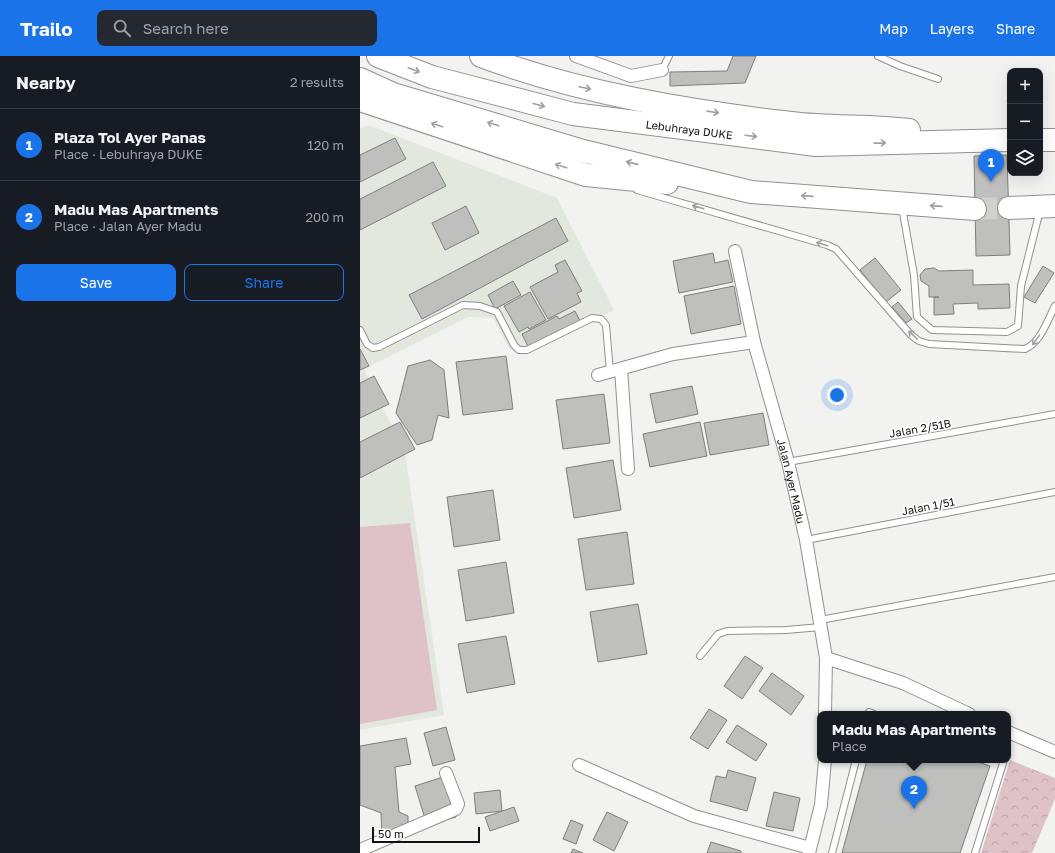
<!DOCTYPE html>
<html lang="en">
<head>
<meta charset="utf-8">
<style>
	:root { --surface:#171b24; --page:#242831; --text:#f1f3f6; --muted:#9ea1a6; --line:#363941; --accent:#1a73e8 }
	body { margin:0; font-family:"Golos Text",sans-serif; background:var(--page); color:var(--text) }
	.controls { position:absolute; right:12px; top:12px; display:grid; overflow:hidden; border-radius:8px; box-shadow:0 4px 16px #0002 }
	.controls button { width:36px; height:36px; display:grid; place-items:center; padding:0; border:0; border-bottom:1px solid var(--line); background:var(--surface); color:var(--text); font:20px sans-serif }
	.scale { position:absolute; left:12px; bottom:10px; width:108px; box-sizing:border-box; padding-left:4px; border:2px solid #121211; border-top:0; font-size:11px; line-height:14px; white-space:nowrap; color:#121211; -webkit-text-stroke:3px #fff; paint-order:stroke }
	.you { position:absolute; left:477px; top:339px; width:14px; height:14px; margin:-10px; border:3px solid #fff; border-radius:50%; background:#1a73e8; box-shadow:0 0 0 6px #1a73e833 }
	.badge { display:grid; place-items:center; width:26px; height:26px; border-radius:50%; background:var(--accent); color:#fff; font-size:13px; font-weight:700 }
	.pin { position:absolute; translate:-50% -33px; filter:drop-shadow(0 1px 2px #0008) }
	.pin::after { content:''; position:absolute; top:21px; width:14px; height:12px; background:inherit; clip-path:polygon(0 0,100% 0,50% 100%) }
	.popup { position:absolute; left:457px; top:655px; width:194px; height:52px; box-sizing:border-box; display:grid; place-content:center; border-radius:8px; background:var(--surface); filter:drop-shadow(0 1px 3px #0005); font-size:13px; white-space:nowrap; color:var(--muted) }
	.popup b { font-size:15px; color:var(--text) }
	.popup::after { content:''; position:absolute; left:50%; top:100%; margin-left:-8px; border:8px solid transparent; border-top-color:var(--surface) }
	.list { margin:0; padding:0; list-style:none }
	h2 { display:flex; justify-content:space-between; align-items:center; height:52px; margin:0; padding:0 16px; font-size:17px }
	h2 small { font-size:13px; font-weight:400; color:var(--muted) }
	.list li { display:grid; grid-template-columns:26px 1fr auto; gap:12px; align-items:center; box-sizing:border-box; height:72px; padding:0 16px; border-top:1px solid var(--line) }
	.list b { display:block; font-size:15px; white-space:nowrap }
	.list p { margin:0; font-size:13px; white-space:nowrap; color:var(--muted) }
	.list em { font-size:13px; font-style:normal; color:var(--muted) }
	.actions { display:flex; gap:8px; padding:12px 16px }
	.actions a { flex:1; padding:9px 0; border:1px solid var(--accent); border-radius:8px; text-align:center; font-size:14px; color:var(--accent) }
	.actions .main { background:var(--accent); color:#fff }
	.icon { flex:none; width:22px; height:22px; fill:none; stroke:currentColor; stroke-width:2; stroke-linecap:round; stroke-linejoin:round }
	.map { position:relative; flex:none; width:695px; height:797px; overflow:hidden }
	header { display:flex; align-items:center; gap:24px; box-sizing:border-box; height:56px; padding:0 20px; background:var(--accent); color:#fff }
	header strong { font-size:19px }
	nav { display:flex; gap:22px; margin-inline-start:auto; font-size:14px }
	.search { width:280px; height:36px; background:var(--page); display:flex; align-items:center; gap:10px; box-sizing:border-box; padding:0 14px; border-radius:8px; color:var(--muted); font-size:15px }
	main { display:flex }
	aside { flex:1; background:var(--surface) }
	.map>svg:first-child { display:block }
	.built { fill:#e3e8de }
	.forest { fill:url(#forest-crowns) }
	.park { fill:#dfc1c8 }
	.building { fill:#bfc0bd; stroke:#7e7f7c }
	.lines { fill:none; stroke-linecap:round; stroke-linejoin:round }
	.motorway-tunnel { stroke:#d0d1cf; stroke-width:22; stroke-dasharray:22 11; stroke-linecap:butt }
	.service-casing { stroke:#90918f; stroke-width:8 }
	.minor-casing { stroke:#90918f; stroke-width:14 }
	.motorway-casing { stroke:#90918f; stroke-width:24 }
	.service { stroke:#fff; stroke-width:6 }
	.minor { stroke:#fff; stroke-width:12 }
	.motorway { stroke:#fff; stroke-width:22 }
	.oneway { stroke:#a0a0a0 }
	.labels { text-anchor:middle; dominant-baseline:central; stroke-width:3.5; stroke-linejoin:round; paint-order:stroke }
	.street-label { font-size:11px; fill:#121211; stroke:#fff }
</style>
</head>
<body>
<header>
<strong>Trailo</strong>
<div class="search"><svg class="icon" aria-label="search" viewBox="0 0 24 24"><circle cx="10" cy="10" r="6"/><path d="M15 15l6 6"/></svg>Search here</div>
<nav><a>Map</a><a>Layers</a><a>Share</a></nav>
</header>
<main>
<aside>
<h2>Nearby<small>2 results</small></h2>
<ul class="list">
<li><span class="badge">1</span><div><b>Plaza Tol Ayer Panas</b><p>Place · Lebuhraya DUKE</p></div><em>120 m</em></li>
<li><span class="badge">2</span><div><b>Madu Mas Apartments</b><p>Place · Jalan Ayer Madu</p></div><em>200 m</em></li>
</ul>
<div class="actions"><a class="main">Save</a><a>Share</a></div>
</aside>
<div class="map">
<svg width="695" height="797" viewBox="0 0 695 797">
	<defs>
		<pattern id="forest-crowns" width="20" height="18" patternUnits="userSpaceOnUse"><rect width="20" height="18" fill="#dfc1c8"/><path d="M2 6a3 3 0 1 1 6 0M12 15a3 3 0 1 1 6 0" fill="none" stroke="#bea5ab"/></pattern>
	</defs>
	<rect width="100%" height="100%" fill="#f2f3f0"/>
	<!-- built -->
	<polygon class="built" points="8,69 197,142 254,254 167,297 149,293 133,262 108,261 4,313 45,397 84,659 0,674 0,73"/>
	<!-- forest -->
	<polygon class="forest" points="650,704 695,722 695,743 672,797 621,797"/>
	<!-- park -->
	<polygon class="park" points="50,467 77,654 0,668 0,471"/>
	<!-- building -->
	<g class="building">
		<polygon points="373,0 396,0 385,27 310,30 310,16 367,15"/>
		<polygon points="35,82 46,103 0,126 0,99"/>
		<polygon points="647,99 650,199 616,200 614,100"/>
		<polygon points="73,106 86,130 0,174 0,143"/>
		<polygon points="106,150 119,177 85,194 72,167"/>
		<polygon points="196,162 208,185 62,263 49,239"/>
		<polygon points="353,197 355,207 368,204 373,226 319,237 313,205"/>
		<polygon points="515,202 541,234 526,246 500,214"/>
		<polygon points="205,204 222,235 217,237 221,246 188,263 170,231 198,216 195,209"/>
		<polygon points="683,210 694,217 675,247 664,241"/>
		<polygon points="574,212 579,215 613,214 613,229 649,228 650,252 618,253 618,247 593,248 594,258 574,259 574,241 579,241 569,241 569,230 561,225 560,219 565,213"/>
		<polygon points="153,225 161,239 135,253 128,239"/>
		<polygon points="374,230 381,268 331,278 324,240"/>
		<polygon points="170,236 186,264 169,273 168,271 159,276 144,250"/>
		<polygon points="538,246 552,263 546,267 532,251"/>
		<polygon points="215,255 222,269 170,295 162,278 197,260 199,263"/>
		<polygon points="0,293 9,310 0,314"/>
		<polygon points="146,300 153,353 103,359 96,306"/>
		<polygon points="70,304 84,314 89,362 78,359 72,384 57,389 36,357 48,310"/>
		<polygon points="14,320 29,348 0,362 0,327"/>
		<polygon points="332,330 338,358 296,367 290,338"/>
		<polygon points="244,338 250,387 203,393 196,344"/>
		<polygon points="403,357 409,389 350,399 344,367"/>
		<polygon points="40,366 55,393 0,422 0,386"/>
		<polygon points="340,366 347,400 290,411 283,378"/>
		<polygon points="253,404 261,454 214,462 206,412"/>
		<polygon points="133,434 140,484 94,491 87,441"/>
		<polygon points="267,476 274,528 226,534 218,483"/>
		<polygon points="146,506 154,557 106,565 98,514"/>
		<polygon points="278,548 287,598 238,606 230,556"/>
		<polygon points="146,580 155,628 107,637 98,588"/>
		<polygon points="385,600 403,612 382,643 364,630"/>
		<polygon points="412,617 444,640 431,659 399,635"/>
		<polygon points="349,653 367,664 348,693 330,682"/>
		<polygon points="377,669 407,688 396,705 366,686"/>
		<polygon points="86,671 95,704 73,710 64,677"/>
		<polygon points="46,682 51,708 35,711 39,756 48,760 48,776 22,784 21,757 0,749 0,690"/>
		<polygon points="507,704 612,704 630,710 600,797 482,797"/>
		<polygon points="368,714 396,722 387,755 350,745 356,720 366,722"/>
		<polygon points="83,721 96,761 67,769 55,730"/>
		<polygon points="140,734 142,755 116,758 114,737"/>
		<polygon points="414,736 440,742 433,775 406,770"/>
		<polygon points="154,751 159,765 130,775 125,761"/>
		<polygon points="247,756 268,766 254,795 233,784"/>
		<polygon points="211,764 223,769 216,788 203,783"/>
		<polygon points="351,786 381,795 381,797 347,797"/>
		<polygon points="213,793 223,797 211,797"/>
	</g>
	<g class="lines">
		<!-- motorway-tunnel -->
		<polyline class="motorway-tunnel" points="615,153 649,152"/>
		<defs>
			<g id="service">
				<polyline points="518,0 540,10 578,23"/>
				<polyline points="302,14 309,0"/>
				<path d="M277,134L467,189L476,193L551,279L559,285L569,288L665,293C681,286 687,265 695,250"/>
				<polyline points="542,151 554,219 557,261 572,274 647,276 658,270 661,230 680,154"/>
				<polyline points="0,274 7,288 13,292 19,291 103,249 120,250 137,256 154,289 159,294 167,294 232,262 241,263 246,269 250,316"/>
				<polyline points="428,406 695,358"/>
				<polyline points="446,484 695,436"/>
				<polyline points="460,564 695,521"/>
				<polyline points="340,600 358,578 367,575 426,574 461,571"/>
				<polyline points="508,658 509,656 514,658"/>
				<polyline points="472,797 496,704"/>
				<polyline points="615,797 644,704"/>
			</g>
			<g id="minor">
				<polyline points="216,0 271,20 302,14"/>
				<path id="s1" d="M375,195L394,286L428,406L446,484L466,602L465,658"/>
				<polyline points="261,313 268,413"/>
				<polyline points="238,319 313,298 394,286"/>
				<polyline points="466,602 543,627 609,658"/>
				<polyline points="648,676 695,696"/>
				<polyline points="219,709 334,760 450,792"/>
				<polyline points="0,794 96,753 98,748 86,717"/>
				<polyline points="449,797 461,749 465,704"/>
			</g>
			<g id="motorway">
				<path id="s2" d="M18,0L72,21L213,58L456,89L650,84"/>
				<path d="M121,0C220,37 327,55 431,67C470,72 510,69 549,74"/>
				<polyline points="0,23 33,38 223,95 391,136 615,153"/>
				<polyline points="0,44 226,119 307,127"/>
				<polyline points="680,84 695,84"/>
				<polyline points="649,152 695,150"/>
			</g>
		</defs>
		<!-- service casing -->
		<use href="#service" class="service-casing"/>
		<!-- minor casing -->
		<use href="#minor" class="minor-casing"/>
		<!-- motorway casing -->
		<use href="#motorway" class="motorway-casing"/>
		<!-- service -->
		<use href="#service" class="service"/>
		<!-- minor -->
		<use href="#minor" class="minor"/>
		<!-- motorway -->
		<use href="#motorway" class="motorway"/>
	</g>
	<!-- one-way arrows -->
	<defs><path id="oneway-shaft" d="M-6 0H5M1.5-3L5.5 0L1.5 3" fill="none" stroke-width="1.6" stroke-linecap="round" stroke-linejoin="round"/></defs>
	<g class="oneway">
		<use href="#oneway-shaft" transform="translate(54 14) rotate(21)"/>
		<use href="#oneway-shaft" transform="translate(225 32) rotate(12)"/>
		<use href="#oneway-shaft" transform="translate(179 49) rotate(15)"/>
		<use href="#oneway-shaft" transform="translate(353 56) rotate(8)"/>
		<use href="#oneway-shaft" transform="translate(133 68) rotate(-163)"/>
		<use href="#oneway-shaft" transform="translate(77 69) rotate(-162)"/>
		<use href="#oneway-shaft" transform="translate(391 80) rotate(7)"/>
		<use href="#oneway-shaft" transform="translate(520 87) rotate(-1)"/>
		<use href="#oneway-shaft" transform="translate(272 107) rotate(-167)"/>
		<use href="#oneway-shaft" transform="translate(201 110) rotate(-162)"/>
		<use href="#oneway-shaft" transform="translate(447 140) rotate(-176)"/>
		<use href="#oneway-shaft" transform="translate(576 150) rotate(-176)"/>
		<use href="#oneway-shaft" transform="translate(338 151) rotate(-164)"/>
		<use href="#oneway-shaft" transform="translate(462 188) rotate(-163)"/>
		<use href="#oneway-shaft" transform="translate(553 279) rotate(-137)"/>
		<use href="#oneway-shaft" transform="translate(676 284) rotate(126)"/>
	</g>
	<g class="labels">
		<!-- street labels -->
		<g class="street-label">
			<text stroke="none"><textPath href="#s2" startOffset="321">Lebuhraya DUKE</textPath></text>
			<text transform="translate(560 372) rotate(-10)">Jalan 2/51B</text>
			<text stroke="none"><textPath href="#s1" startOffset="237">Jalan Ayer Madu</textPath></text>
			<text transform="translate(568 450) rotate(-11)">Jalan 1/51</text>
		</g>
	</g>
</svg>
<div class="controls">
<button>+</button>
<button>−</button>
<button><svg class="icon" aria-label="layers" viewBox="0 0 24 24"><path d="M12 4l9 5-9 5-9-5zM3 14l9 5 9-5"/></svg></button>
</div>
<div class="scale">50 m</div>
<div class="you"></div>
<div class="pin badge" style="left:631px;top:126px">1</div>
<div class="pin badge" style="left:554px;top:753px">2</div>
<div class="popup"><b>Madu Mas Apartments</b>Place</div>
</div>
</main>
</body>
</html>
